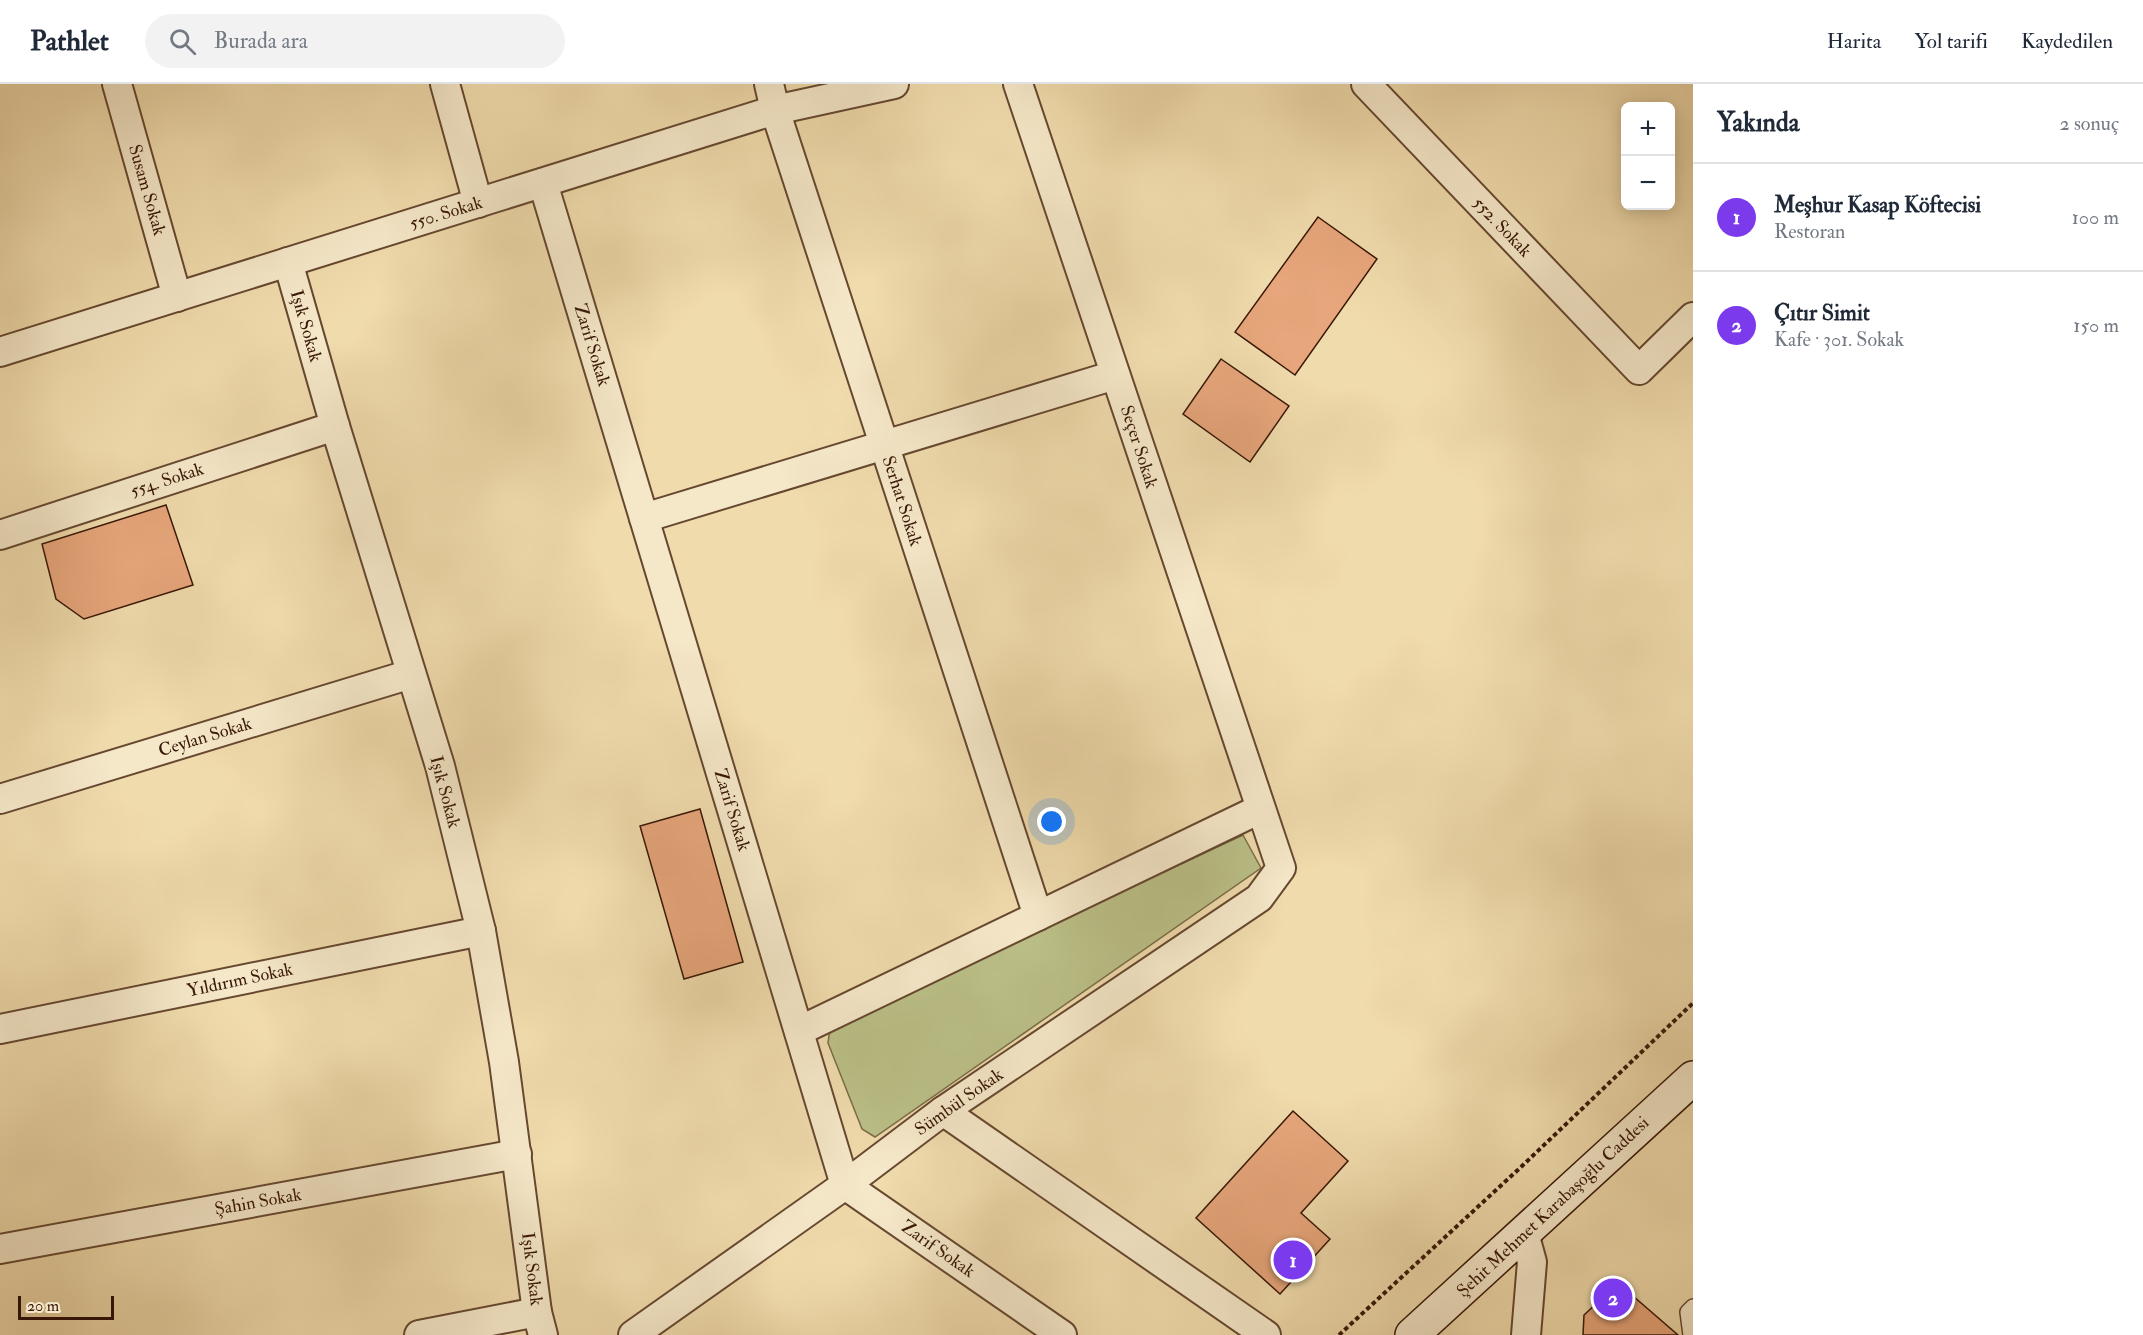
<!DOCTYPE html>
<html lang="tr">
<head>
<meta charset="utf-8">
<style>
	:root { --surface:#fff; --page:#f2f2f3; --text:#1f2937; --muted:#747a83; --line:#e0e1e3; --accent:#7c3aed }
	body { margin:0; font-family:"IM FELL Double Pica",serif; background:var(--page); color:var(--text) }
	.controls { position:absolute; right:18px; top:18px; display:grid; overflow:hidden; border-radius:9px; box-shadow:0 3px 15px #0003 }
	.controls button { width:54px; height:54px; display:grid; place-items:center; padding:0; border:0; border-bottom:2px solid var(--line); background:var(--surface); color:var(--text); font:30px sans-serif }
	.scale { position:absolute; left:18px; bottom:15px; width:96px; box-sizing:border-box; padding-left:6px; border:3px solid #381707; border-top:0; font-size:16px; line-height:21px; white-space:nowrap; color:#381707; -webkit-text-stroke:4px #f5e8c9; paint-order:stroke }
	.you { position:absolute; left:1052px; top:738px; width:21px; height:21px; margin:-15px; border:4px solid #fff; border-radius:50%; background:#1a73e8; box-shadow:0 0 0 9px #1a73e833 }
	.badge { display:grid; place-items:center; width:39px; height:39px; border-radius:50%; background:var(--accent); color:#fff; font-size:20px; font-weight:700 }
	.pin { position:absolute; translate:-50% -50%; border:3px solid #fff; box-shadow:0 2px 6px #0006 }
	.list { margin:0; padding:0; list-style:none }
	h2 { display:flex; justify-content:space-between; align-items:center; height:78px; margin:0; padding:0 24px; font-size:26px }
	h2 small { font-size:20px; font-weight:400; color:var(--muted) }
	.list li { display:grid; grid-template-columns:39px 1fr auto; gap:18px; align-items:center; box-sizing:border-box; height:108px; padding:0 24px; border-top:2px solid var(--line) }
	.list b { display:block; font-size:22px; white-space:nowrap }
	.list p { margin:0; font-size:20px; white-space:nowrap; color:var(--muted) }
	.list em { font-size:20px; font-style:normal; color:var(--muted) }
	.icon { flex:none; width:33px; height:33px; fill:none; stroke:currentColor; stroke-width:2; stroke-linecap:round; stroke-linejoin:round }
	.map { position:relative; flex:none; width:1693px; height:1251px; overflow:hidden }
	header { display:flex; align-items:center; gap:36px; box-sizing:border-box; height:84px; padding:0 30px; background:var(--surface); border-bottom:2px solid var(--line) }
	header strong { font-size:28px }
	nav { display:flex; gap:33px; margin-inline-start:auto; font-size:21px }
	.search { width:420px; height:54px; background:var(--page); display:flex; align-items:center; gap:15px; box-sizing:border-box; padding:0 21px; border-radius:33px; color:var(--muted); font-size:22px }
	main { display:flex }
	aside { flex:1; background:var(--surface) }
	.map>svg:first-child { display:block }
	.green { fill:#bbc088; stroke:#7a6c48; stroke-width:1.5 }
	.building { fill:#e7a67b; stroke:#381707; stroke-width:1.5 }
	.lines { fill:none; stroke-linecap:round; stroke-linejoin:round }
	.service-casing { stroke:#664830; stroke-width:18 }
	.minor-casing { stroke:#664830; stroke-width:32 }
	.secondary-casing { stroke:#381707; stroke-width:36 }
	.path { stroke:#381707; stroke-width:4; stroke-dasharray:4.5 3; stroke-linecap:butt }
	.service { stroke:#f5e8c9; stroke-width:15 }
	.minor { stroke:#f5e8c9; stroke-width:28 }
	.secondary { stroke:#f5e8c9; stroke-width:33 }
	.labels { text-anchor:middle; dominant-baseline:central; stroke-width:4.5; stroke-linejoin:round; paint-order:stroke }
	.street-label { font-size:18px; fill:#381707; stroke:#f5e8c9 }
</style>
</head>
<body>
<header>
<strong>Pathlet</strong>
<div class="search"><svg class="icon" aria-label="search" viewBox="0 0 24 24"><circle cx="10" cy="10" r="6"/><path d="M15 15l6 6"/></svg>Burada ara</div>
<nav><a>Harita</a><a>Yol tarifi</a><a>Kaydedilen</a></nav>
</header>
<main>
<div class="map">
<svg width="1693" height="1251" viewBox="0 0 1693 1251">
	<rect width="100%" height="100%" fill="#f0dbac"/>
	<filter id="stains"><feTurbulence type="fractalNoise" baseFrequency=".00333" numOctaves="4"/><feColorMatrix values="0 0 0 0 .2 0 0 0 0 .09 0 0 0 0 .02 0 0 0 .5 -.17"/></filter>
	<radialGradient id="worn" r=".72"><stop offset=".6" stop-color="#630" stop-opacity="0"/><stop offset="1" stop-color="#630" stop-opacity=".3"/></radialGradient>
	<!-- green -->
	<polygon class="green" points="1243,751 1261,784 875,1053 862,1045 828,959 830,944"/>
	<!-- building -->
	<g class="building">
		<polygon points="1318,133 1377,175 1295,291 1235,248"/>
		<polygon points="1221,275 1289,322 1250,378 1183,330"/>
		<polygon points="166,421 193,501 84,535 56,515 42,460"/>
		<polygon points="700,725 743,878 684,895 640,742"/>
		<polygon points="1293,1027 1348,1077 1301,1129 1330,1155 1280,1210 1196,1134"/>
		<polygon points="1618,1199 1678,1251 1583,1251 1584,1231"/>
	</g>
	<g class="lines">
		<defs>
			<polyline id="service" points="1691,1251 1688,1228 1693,1223"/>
			<g id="minor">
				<polyline points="117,0 177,213"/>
				<polyline points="445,0 478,119"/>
				<polyline points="769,0 775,26 1038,832"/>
				<polyline points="1366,0 1639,286 1693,233"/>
				<polyline points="543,99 845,1101 1062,1251"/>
				<polyline points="288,178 335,342 440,682 481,847 504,978 537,1228 543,1251"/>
				<polyline points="0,268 775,26 894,0"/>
				<polyline points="644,434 1115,291"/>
				<polyline points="0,451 335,342"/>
				<polyline points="0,715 411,590"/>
				<polyline points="0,945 481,847"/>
				<polyline points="799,947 1260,725"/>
				<polyline points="943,1027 1266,1251"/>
				<polyline points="1524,1149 1532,1178 1526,1251"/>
				<polyline points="0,1165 517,1070"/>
				<polyline points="419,1251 537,1228"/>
				<polyline points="633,1251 845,1101 943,1027 1259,814 1281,784 1018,0"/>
			</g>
			<polyline id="secondary" points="1412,1251 1693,994"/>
		</defs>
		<!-- service casing -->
		<use href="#service" class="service-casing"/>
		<!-- minor casing -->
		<use href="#minor" class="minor-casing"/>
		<!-- secondary casing -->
		<use href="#secondary" class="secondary-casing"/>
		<!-- path -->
		<polyline class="path" points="1339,1251 1521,1083 1693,919"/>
		<!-- service -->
		<use href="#service" class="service"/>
		<!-- minor -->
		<use href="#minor" class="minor"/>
		<!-- secondary -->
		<use href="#secondary" class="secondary"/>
	</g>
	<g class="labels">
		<!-- street labels -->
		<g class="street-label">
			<text transform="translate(147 106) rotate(74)">Susam Sokak</text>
			<text transform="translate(446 129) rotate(-17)">550. Sokak</text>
			<text transform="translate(1502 143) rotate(46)">552. Sokak</text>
			<text transform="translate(306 242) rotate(74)">Işık Sokak</text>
			<text transform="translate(592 261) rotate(73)">Zarif Sokak</text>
			<text transform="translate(1139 363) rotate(72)">Seçer Sokak</text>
			<text transform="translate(167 396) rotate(-18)">554. Sokak</text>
			<text transform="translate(902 417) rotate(72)">Serhat Sokak</text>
			<text transform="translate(205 653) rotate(-17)">Ceylan Sokak</text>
			<text transform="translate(445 708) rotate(75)">Işık Sokak</text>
			<text transform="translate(732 726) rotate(73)">Zarif Sokak</text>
			<text transform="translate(240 896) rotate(-12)">Yıldırım Sokak</text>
			<text transform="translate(959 1018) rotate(-35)">Sümbül Sokak</text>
			<text transform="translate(258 1118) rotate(-10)">Şahin Sokak</text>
			<text transform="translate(1553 1123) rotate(-43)">Şehit Mehmet Karabaşoğlu Caddesi</text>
			<text transform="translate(938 1165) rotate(35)">Zarif Sokak</text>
			<text transform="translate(532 1185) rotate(83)">Işık Sokak</text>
		</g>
	</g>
	<rect width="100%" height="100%" filter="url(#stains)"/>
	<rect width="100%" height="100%" fill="url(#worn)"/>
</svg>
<div class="controls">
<button>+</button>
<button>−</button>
</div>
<div class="scale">20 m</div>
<div class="you"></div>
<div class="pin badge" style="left:1293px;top:1176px">1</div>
<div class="pin badge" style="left:1613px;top:1214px">2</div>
</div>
<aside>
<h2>Yakında<small>2 sonuç</small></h2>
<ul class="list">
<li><span class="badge">1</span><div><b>Meşhur Kasap Köftecisi</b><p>Restoran</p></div><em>100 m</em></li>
<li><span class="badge">2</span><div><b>Çıtır Simit</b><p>Kafe · 301. Sokak</p></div><em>150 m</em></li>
</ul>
</aside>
</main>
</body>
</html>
